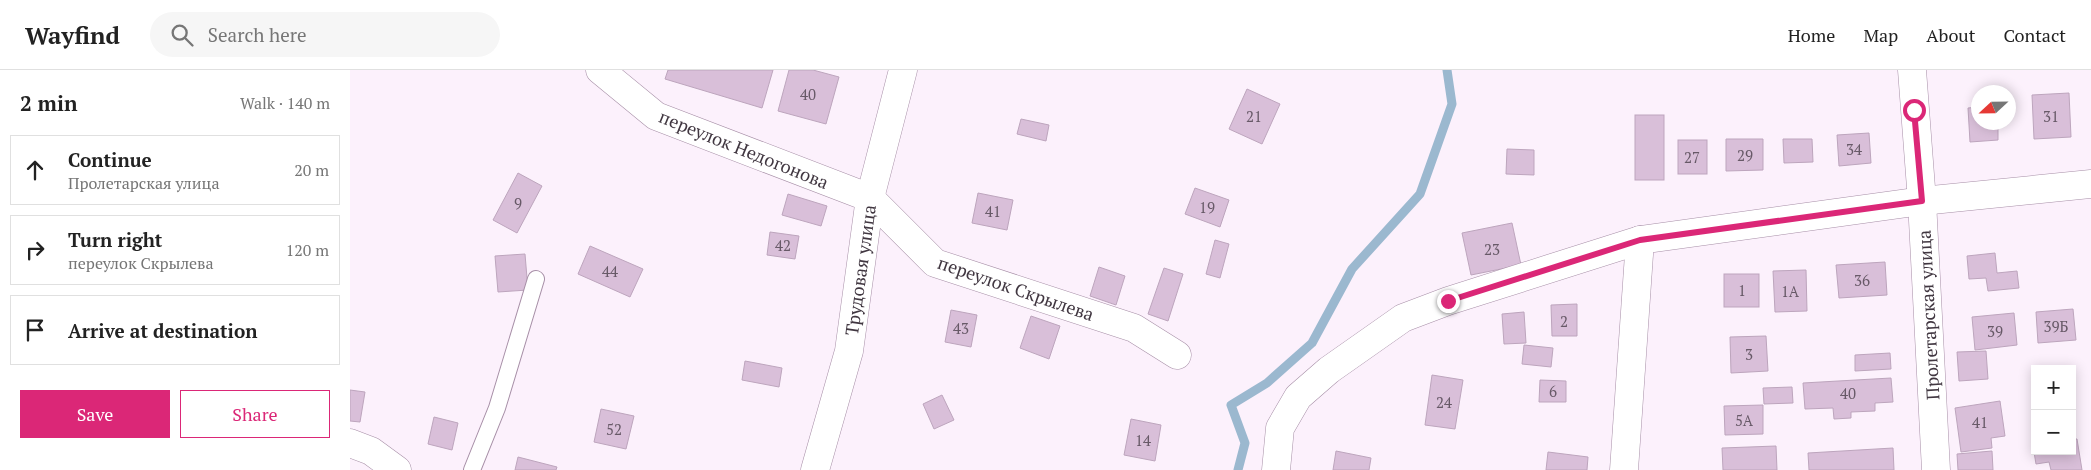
<!DOCTYPE html>
<html lang="en">
<head>
<meta charset="utf-8">
<style>
	:root { --surface:#fff; --page:#f6f6f6; --text:#222; --muted:#767676; --line:#e0e0e0; --accent:#db2777 }
	body { margin:0; font-family:"PT Serif",serif; background:var(--page); color:var(--text) }
	.controls { position:absolute; right:15px; bottom:15px; display:grid; overflow:hidden; border-radius:0px; box-shadow:0 2px 12px #0003 }
	.controls button { width:45px; height:45px; display:grid; place-items:center; padding:0; border:0; border-bottom:1px solid var(--line); background:var(--surface); color:var(--text); font:25px sans-serif }
	.compass { position:absolute; left:1621px; top:15px; width:45px; height:45px; border-radius:50%; background:var(--surface); box-shadow:0 2px 12px #0003; rotate:248deg }
	.stop { position:absolute; width:15px; height:15px; margin:-11px; border:4px solid #db2777; border-radius:50%; background:#fff }
	.stop.end { background:#db2777; border-color:#fff; box-shadow:0 1px 5px #0008 }
	.list { margin:0; padding:0; list-style:none }
	h2 { display:flex; justify-content:space-between; align-items:center; height:65px; margin:0; padding:0 20px; font-size:21px }
	h2 small { font-size:16px; font-weight:400; color:var(--muted) }
	.list li { display:grid; grid-template-columns:32px 1fr auto; gap:15px; align-items:center; box-sizing:border-box; height:70px; margin:0 10px 10px; padding:0 10px; border:1px solid var(--line); border-radius:0px }
	.list b { display:block; font-size:19px; white-space:nowrap }
	.list p { margin:0; font-size:16px; white-space:nowrap; color:var(--muted) }
	.list em { font-size:16px; font-style:normal; color:var(--muted) }
	.actions { display:flex; gap:10px; padding:15px 20px }
	.actions a { flex:1; padding:11px 0; border:1px solid var(--accent); border-radius:0px; text-align:center; font-size:18px; color:var(--accent) }
	.actions .main { background:var(--accent); color:#fff }
	.icon { flex:none; width:28px; height:28px; fill:none; stroke:currentColor; stroke-width:2; stroke-linecap:round; stroke-linejoin:round }
	.map { position:relative; flex:none; width:1741px; height:400px; overflow:hidden }
	header { display:flex; align-items:center; gap:30px; box-sizing:border-box; height:70px; padding:0 25px; background:var(--surface); border-bottom:1px solid var(--line) }
	header strong { font-size:24px }
	nav { display:flex; gap:28px; margin-inline-start:auto; font-size:18px }
	.search { width:350px; height:45px; background:var(--page); display:flex; align-items:center; gap:12px; box-sizing:border-box; padding:0 18px; border-radius:28px; color:var(--muted); font-size:19px }
	main { display:flex }
	aside { flex:1; background:var(--surface) }
	.map>svg:first-child { display:block }
	.lines { fill:none; stroke-linecap:round; stroke-linejoin:round }
	.stream { stroke:#9bb8cf; stroke-width:9 }
	.building { fill:#d9bfd9; stroke:#bda5bd }
	.lane-casing { stroke:#a78fa7; stroke-width:18 }
	.street-casing { stroke:#a78fa7; stroke-width:29 }
	.lane { stroke:#fff; stroke-width:16 }
	.street { stroke:#fff; stroke-width:28 }
	.route { stroke:#db2777; stroke-width:6 }
	.labels { text-anchor:middle; dominant-baseline:central; stroke-width:5; stroke-linejoin:round; paint-order:stroke }
	.number-label { font-size:15px; fill:#675967 }
	.street-label { font-size:18px; fill:#413741; stroke:#fff }
</style>
</head>
<body>
<header>
<strong>Wayfind</strong>
<div class="search"><svg class="icon" aria-label="search" viewBox="0 0 24 24"><circle cx="10" cy="10" r="6"/><path d="M15 15l6 6"/></svg>Search here</div>
<nav><a>Home</a><a>Map</a><a>About</a><a>Contact</a></nav>
</header>
<main>
<aside>
<h2>2 min<small>Walk · 140 m</small></h2>
<ul class="list">
<li><svg class="icon" aria-label="ahead" viewBox="0 0 24 24"><path d="M12 20V5M6 11l6-6 6 6"/></svg><div><b>Continue</b><p>Пролетарская улица</p></div><em>20 m</em></li>
<li><svg class="icon" aria-label="right" viewBox="0 0 24 24"><path d="M7 20v-9h11M14 6l5 5-5 5"/></svg><div><b>Turn right</b><p>переулок Скрылева</p></div><em>120 m</em></li>
<li><svg class="icon" aria-label="arrive" viewBox="0 0 24 24"><path d="M6 21V4h12l-3 4 3 4H6"/></svg><div><b>Arrive at destination</b></div></li>
</ul>
<div class="actions"><a class="main">Save</a><a>Share</a></div>
</aside>
<div class="map">
<svg width="1741" height="400" viewBox="0 0 1741 400">
	<rect width="100%" height="100%" fill="#fcf1fc"/>
	<g class="lines">
		<!-- stream -->
		<polyline class="stream" points="888,400 895,373 881,335 917,313 962,273 1002,199 1070,124 1102,34 1097,0"/>
	</g>
	<!-- building -->
	<g class="building">
		<polygon points="318,0 423,0 412,38 315,9"/>
		<polygon points="439,0 463,0 489,7 476,54 428,41"/>
		<polygon points="897,19 930,34 912,74 879,59"/>
		<polygon points="1719,23 1721,67 1684,69 1682,25"/>
		<polygon points="1628,37 1628,52 1648,52 1648,70 1620,72 1618,38"/>
		<rect x="1285" y="45" width="29" height="65"/>
		<polygon points="671,49 699,55 696,71 667,64"/>
		<polygon points="1519,63 1521,93 1489,96 1487,65"/>
		<polygon points="1376,69 1413,69 1413,100 1376,101"/>
		<polygon points="1433,69 1462,69 1463,92 1434,93"/>
		<rect x="1328" y="70" width="29" height="34"/>
		<polygon points="1157,79 1184,80 1184,105 1156,104"/>
		<polygon points="168,103 192,116 167,163 143,150"/>
		<polygon points="845,118 879,130 870,157 835,144"/>
		<polygon points="628,123 663,130 657,160 622,153"/>
		<polygon points="438,124 477,136 471,156 432,145"/>
		<polygon points="1162,153 1171,195 1121,205 1112,163"/>
		<polygon points="420,162 449,166 445,189 417,185"/>
		<polygon points="865,170 879,174 870,208 856,204"/>
		<polygon points="240,176 293,199 280,227 228,204"/>
		<polygon points="1645,183 1647,203 1667,201 1669,218 1638,221 1636,208 1619,209 1617,186"/>
		<polygon points="175,184 178,220 148,222 145,186"/>
		<polygon points="1535,192 1537,225 1489,228 1486,195"/>
		<polygon points="749,197 775,206 766,235 740,226"/>
		<polygon points="814,198 833,204 818,251 798,244"/>
		<polygon points="1456,200 1457,241 1425,242 1423,201"/>
		<rect x="1374" y="204" width="35" height="33"/>
		<polygon points="1227,234 1227,266 1202,266 1201,235"/>
		<polygon points="1723,239 1726,270 1688,273 1686,242"/>
		<polygon points="601,240 627,245 621,277 595,272"/>
		<polygon points="1174,242 1176,273 1154,274 1152,244"/>
		<polygon points="1664,243 1667,275 1625,280 1622,247"/>
		<polygon points="681,246 710,256 699,289 670,278"/>
		<polygon points="1416,266 1418,301 1381,303 1380,267"/>
		<polygon points="1174,275 1203,278 1201,297 1172,294"/>
		<polygon points="1636,281 1638,309 1609,311 1607,282"/>
		<polygon points="1540,283 1541,299 1505,301 1505,285"/>
		<polygon points="395,291 432,298 429,317 392,310"/>
		<polygon points="1082,305 1113,310 1105,359 1075,355"/>
		<polygon points="1541,308 1543,332 1525,333 1525,341 1501,342 1501,348 1484,349 1483,338 1455,339 1453,313"/>
		<polygon points="1190,310 1216,311 1216,332 1189,332"/>
		<polygon points="1442,317 1443,333 1414,334 1413,318"/>
		<polygon points="0,320 15,322 10,352 0,351"/>
		<polygon points="592,325 604,350 584,359 573,334"/>
		<polygon points="1650,331 1655,366 1641,368 1642,378 1611,382 1605,338"/>
		<polygon points="1413,335 1413,364 1375,365 1374,336"/>
		<polygon points="251,339 284,346 276,379 244,372"/>
		<polygon points="84,347 108,353 102,380 78,374"/>
		<polygon points="781,349 811,355 805,391 774,385"/>
		<polygon points="1722,369 1727,369 1732,400 1701,400 1699,392 1686,394 1683,376 1685,376 1685,381 1722,381"/>
		<polygon points="1426,376 1427,400 1373,400 1372,378"/>
		<polygon points="1543,378 1544,400 1459,400 1458,383"/>
		<polygon points="986,381 1021,388 1019,400 983,400"/>
		<polygon points="1642,381 1643,400 1608,400 1607,384"/>
		<polygon points="1198,382 1238,387 1237,400 1196,400"/>
		<polygon points="168,387 207,397 206,400 165,400"/>
	</g>
	<g class="lines">
		<defs>
			<polyline id="lane" points="122,400 147,338 186,209"/>
			<g id="street">
				<polyline points="250,0 306,46 520,128 585,193 784,258 827,285"/>
				<polyline points="1562,0 1572,131 1586,400"/>
				<polyline points="0,373 21,381 47,400"/>
				<polyline points="465,400 499,281 520,128 553,0"/>
				<polyline points="926,400 930,358 948,327 979,300 1053,248 1098,231 1290,170 1572,131 1741,114"/>
				<polyline points="1274,400 1290,170"/>
			</g>
		</defs>
		<!-- lane casing -->
		<use href="#lane" class="lane-casing"/>
		<!-- street casing -->
		<use href="#street" class="street-casing"/>
		<!-- lane -->
		<use href="#lane" class="lane"/>
		<!-- street -->
		<use href="#street" class="street"/>
	</g>
	<g class="lines">
		<!-- route -->
		<polyline class="route" points="1098,231 1290,170 1572,131 1564,40"/>
	</g>
	<g class="labels">
		<!-- number labels -->
		<g class="number-label">
			<text x="458" y="24">40</text>
			<text x="904" y="46">21</text>
			<text x="1701" y="46">31</text>
			<text x="1504" y="79">34</text>
			<text x="1395" y="85">29</text>
			<text x="1342" y="87">27</text>
			<text x="168" y="133">9</text>
			<text x="857" y="137">19</text>
			<text x="643" y="141">41</text>
			<text x="433" y="175">42</text>
			<text x="1142" y="179">23</text>
			<text x="260" y="201">44</text>
			<text x="1512" y="210">36</text>
			<text x="1392" y="220">1</text>
			<text x="1440" y="221">1А</text>
			<text x="1214" y="251">2</text>
			<text x="1706" y="256">39Б</text>
			<text x="611" y="258">43</text>
			<text x="1645" y="261">39</text>
			<text x="1399" y="284">3</text>
			<text x="1203" y="321">6</text>
			<text x="1498" y="323">40</text>
			<text x="1094" y="332">24</text>
			<text x="1394" y="350">5А</text>
			<text x="1630" y="352">41</text>
			<text x="264" y="359">52</text>
			<text x="793" y="370">14</text>
		</g>
		<!-- street labels -->
		<g class="street-label">
			<text transform="translate(394 79) rotate(22)">переулок Недогонова</text>
			<text transform="translate(510 200) rotate(-82)">Трудовая улица</text>
			<text transform="translate(666 218) rotate(19)">переулок Скрылева</text>
			<text transform="translate(1578 245) rotate(-93)">Пролетарская улица</text>
		</g>
	</g>
</svg>
<div class="controls">
<button>+</button>
<button>−</button>
</div>
<svg class="compass" viewBox="-18 -18 36 36"><path d="M0-13l5 13h-10z" fill="#e53935"/><path d="M0 13l5-13h-10z" fill="#767676"/></svg>
<div class="stop" style="left:1564px;top:40px"></div>
<div class="stop end" style="left:1098px;top:231px"></div>
</div>
</main>
</body>
</html>
